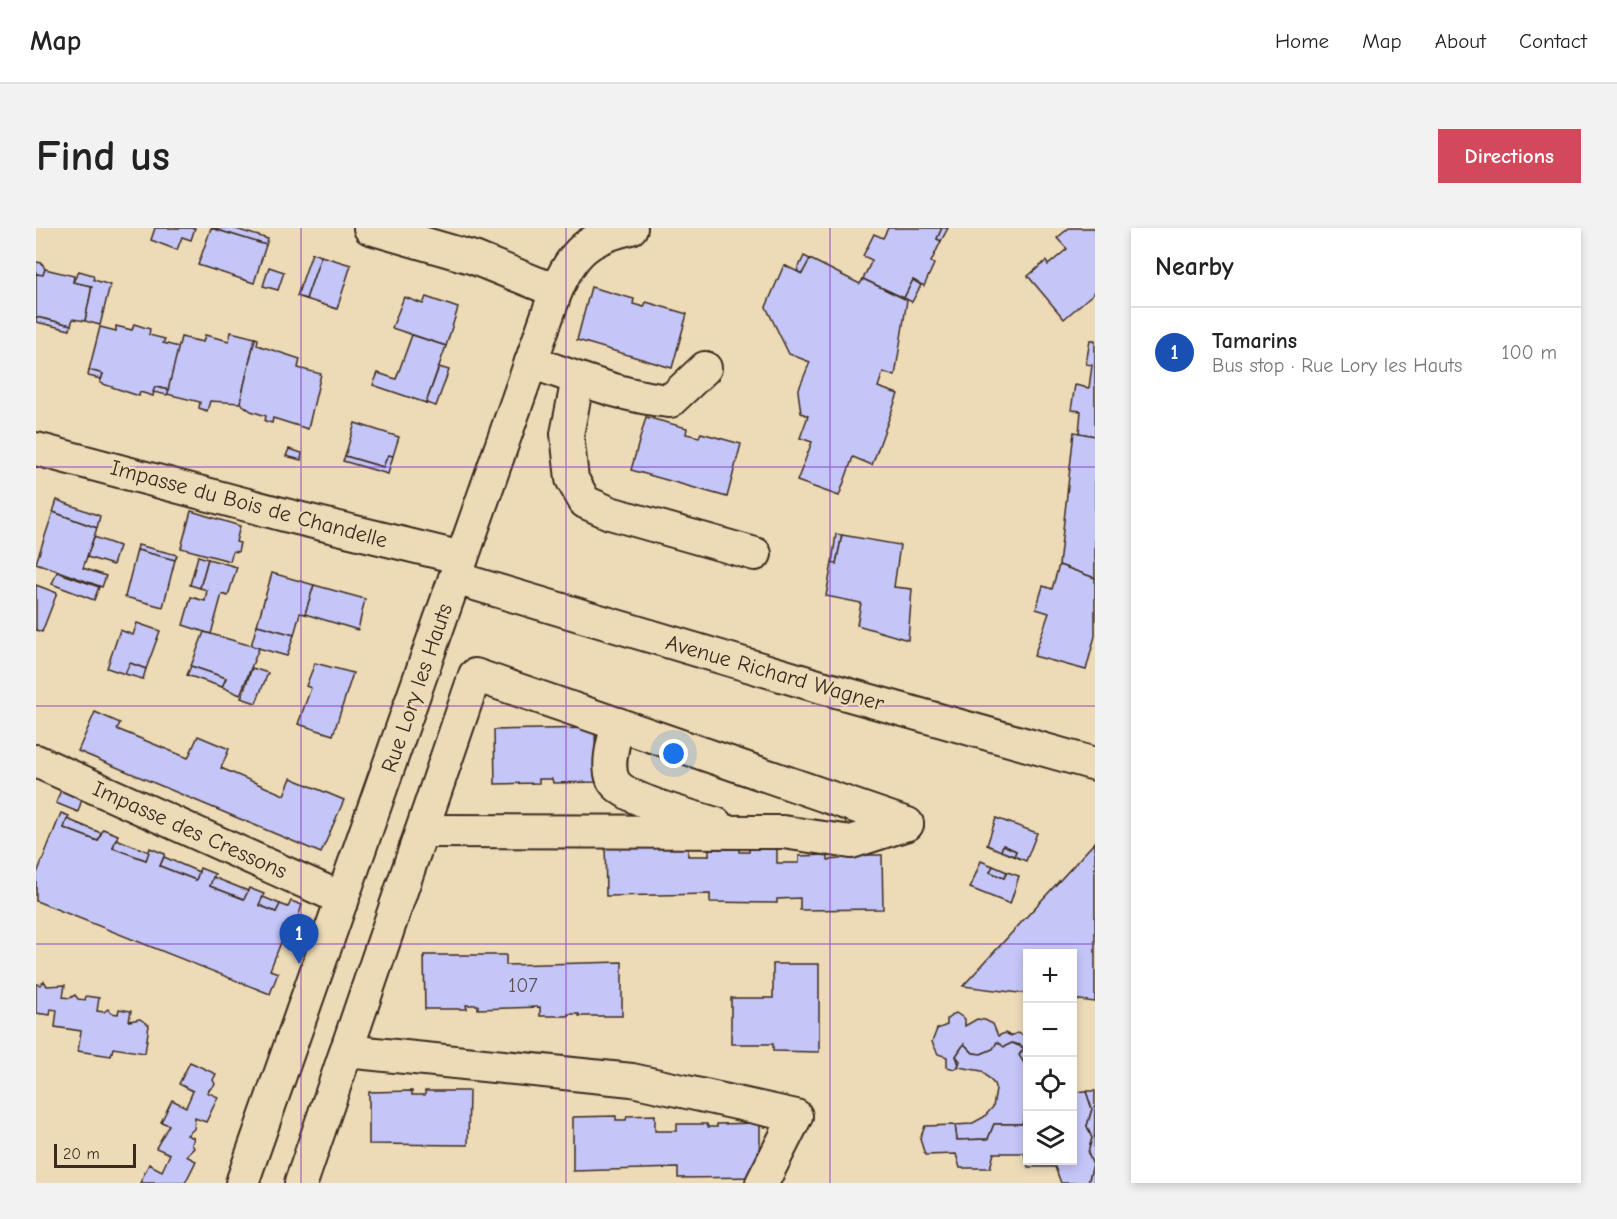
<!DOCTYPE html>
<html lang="en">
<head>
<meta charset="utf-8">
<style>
	:root { --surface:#fff; --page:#f2f2f2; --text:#222; --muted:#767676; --line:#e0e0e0; --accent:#d1495b }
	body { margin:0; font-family:"Comic Neue",sans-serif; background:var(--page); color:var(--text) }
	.controls { position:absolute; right:18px; bottom:18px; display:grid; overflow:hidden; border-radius:0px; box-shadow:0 3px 9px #0003 }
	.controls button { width:54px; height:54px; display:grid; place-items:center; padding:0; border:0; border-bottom:2px solid var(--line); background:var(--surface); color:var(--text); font:30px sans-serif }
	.scale { position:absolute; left:18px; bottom:15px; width:82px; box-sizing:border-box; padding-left:6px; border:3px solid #3b2a1e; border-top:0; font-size:16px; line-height:21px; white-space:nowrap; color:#3b2a1e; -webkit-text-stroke:4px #eddbb8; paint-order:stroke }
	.you { position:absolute; left:638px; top:526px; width:21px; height:21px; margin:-15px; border:4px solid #fff; border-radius:50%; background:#1a73e8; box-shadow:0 0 0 9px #1a73e833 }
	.badge { display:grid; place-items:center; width:39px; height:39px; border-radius:50%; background:var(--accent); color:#fff; font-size:20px; font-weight:700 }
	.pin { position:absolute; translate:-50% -50px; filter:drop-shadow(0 2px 3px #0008) }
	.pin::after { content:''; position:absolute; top:32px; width:21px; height:18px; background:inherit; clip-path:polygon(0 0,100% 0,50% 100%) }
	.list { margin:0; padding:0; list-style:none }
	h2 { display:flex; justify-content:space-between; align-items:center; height:78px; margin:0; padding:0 24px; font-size:26px }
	h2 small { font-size:20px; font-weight:400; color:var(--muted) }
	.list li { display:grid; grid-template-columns:39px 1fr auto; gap:18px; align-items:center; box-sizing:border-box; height:90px; padding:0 24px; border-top:2px solid var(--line) }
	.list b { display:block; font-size:22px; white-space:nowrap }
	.list p { margin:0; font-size:20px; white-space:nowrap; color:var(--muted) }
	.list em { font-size:20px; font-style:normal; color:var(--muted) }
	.icon { flex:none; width:33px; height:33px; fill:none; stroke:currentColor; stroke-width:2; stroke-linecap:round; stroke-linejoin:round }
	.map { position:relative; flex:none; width:1059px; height:955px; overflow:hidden; border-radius:0px }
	header { display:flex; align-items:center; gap:36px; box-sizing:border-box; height:84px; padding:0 30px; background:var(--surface); border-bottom:2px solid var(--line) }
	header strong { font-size:28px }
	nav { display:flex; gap:33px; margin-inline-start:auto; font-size:21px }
	.intro { display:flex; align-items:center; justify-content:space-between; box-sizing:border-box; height:144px; padding:0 36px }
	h1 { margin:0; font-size:42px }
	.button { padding:15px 27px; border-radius:0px; background:var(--accent); color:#fff; font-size:21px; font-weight:700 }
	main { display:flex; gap:36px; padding:0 36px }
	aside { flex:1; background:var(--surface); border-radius:0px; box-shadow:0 3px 9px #0003 }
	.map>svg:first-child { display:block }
	.building { fill:#c5c6f8; stroke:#3b2a1e; stroke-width:1.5 }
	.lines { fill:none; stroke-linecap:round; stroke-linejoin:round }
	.minor-casing { stroke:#3b2a1e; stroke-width:36 }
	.minor { stroke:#eddbb8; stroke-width:32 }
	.grid { fill:none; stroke:#7b2cbf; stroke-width:1.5; stroke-opacity:0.55 }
	.labels { text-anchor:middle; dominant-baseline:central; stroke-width:4.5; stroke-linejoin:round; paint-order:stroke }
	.number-label { font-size:20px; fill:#5e5154 }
	.street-label { font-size:22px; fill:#3b2a1e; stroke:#eddbb8 }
</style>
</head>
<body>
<header>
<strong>Map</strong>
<nav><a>Home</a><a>Map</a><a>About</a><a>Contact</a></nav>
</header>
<div class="intro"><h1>Find us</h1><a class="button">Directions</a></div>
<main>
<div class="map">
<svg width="1059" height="955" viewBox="0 0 1059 955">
	<rect width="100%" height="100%" fill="#eddbb8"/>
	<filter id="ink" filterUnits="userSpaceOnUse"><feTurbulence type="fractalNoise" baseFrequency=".0167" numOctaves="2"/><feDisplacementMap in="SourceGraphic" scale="12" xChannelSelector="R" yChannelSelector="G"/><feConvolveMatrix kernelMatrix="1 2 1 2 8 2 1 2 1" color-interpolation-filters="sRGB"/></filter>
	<g filter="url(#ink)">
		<!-- building -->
		<g class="building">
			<polygon points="119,0 159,0 155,12 146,9 141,22 115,12"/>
			<polygon points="175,0 197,0 232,11 230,17"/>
			<polygon points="175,0 230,17 218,55 162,37"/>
			<polygon points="852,0 906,0 901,11 905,13 895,34 898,36 888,58 877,52 868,70 827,51 836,32 827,28 838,6 847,10"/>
			<polygon points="906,0 912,0 905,13 901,11"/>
			<polygon points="1033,0 1059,0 1059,64 1028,91 992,48 1010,33 1012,37 1031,21 1021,10"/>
			<polygon points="276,25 285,28 270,71 261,68"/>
			<polygon points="285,28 315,37 301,81 270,71"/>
			<polygon points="768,28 774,31 766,46 761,43"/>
			<polygon points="774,31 824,56 827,51 871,72 859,148 847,144 842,159 862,166 836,237 817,229 803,268 761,253 776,214 764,210 772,188 765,185 762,163 774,134 753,126 730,79 748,37 766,46"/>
			<polygon points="0,34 6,35 9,41 7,47 0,46"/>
			<polygon points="233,39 248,44 242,62 227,58"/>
			<polygon points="9,41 38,48 37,54 56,58 49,93 37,91 35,97 0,89 0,46 7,47"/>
			<polygon points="43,43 57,47 58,52 74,57 64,97 49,93 56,58 37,54"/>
			<polygon points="877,52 885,57 876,74 868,70"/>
			<polygon points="555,59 598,71 597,76 608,79 610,74 651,86 636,140 541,112"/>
			<polygon points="368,69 387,76 390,69 422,80 410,118 356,100"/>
			<polygon points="0,89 35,97 34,102 0,94"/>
			<polygon points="98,96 114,101 113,107 129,111 127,115 143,119 133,162 119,159 117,168 104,164 103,168 64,155 67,146 53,142 64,99 80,103 80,98 96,102"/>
			<polygon points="195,104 219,110 204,175 174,173 171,183 163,180 164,174 131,166 145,109 167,114 169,107 193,113"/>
			<polygon points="376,107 410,118 390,175 337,157 342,145 360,151"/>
			<polygon points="219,110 222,111 221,117 264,131 262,140 285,146 272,201 237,190 236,195 229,193 230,188 215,183 204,175"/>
			<polygon points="1054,112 1059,112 1059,208 1043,205 1045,183 1035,182 1039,157 1053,160 1056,137 1050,136"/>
			<polygon points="403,139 413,142 400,178 390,175"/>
			<polygon points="53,142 67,146 65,151 52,148"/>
			<polygon points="119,159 133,162 131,167 117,164"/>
			<polygon points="610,189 651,200 650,206 663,209 665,205 705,216 691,269 595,242"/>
			<polygon points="319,195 363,209 357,228 352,227 347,239 309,228"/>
			<polygon points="1038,204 1059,208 1059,350 1023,337"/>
			<polygon points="253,221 266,225 265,232 250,228"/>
			<polygon points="352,227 357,228 352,246 307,233 309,228 347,239"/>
			<polygon points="21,272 64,288 61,300 17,284"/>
			<polygon points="155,283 204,298 200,314 204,315 202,324 197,323 194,333 145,320"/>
			<polygon points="17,284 61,300 47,340 70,348 66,359 0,335"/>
			<polygon points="800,306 806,307 800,336 796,335"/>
			<polygon points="806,307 864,317 858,359 876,361 872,412 821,397 825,375 790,368 796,335 800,336"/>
			<polygon points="58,309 83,318 77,337 51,329"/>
			<polygon points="102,317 141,327 139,332 101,322"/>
			<polygon points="101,322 139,332 127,379 89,369"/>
			<polygon points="162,328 172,331 164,360 154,357"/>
			<polygon points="172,331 201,339 192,368 186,366 175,406 147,397 155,369 169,373 171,362 164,360"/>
			<polygon points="1023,337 1059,350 1059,408 1050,442 998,428 1013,385 1000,381 1007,358 1016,361"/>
			<polygon points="21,344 63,359 58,372 16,356"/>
			<polygon points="236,345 278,357 269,386 264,385 258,407 221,397"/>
			<polygon points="0,357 21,365 6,404 0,402"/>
			<polygon points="278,357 329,371 322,402 269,386"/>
			<polygon points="101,395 124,403 110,441 94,435 89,446 71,440 84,402 97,407"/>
			<polygon points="221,397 258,407 251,428 215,418"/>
			<polygon points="168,404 223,420 204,467 186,459 190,450 155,438"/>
			<polygon points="94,435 110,441 107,451 89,446"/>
			<polygon points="279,435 317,445 297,507 262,496 275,460 270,458"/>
			<polygon points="155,438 190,450 186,459 151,447"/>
			<polygon points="216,440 232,445 220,475 205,470"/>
			<polygon points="59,484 84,495 81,501 152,530 162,508 193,521 185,540 248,567 255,550 308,572 285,625 42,523"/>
			<polygon points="559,500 560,554 517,555 516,551 503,551 503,555 459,556 458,502"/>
			<polygon points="25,562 46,571 42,584 20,575"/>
			<polygon points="25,585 33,588 28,600 62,613 67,601 82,607 77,620 110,632 114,620 129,626 124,638 160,652 164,640 179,646 174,658 208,671 213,660 228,666 223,677 240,684 244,676 252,679 255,673 266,677 257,705 250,702 234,742 242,745 234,766 0,673 0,648"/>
			<polygon points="960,590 1001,605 990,633 978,628 980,623 967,617 965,623 951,617"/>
			<polygon points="31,591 65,605 62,613 28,600"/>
			<polygon points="80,611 113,624 110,632 77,620"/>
			<polygon points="652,612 652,628 673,628 673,621 703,621 703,624 713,624 713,620 741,620 741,635 763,635 763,628 792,627 792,632 804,631 804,627 846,627 847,681 764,682 764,670 741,671 741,675 674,674 674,666 570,668 569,613"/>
			<polygon points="1059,614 1059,774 1036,771 1036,726 992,726 992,766 927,758"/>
			<polygon points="967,617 980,623 978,628 965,623"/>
			<polygon points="128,629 163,644 160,652 124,638"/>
			<polygon points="945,633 957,638 954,644 968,650 971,644 983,648 974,676 934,660"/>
			<polygon points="957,638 971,644 968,650 954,644"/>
			<polygon points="177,649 212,663 208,671 174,658"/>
			<polygon points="227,669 244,676 240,684 223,677"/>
			<polygon points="388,727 470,727 470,737 586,734 586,788 543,788 543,786 532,786 532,788 504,788 504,779 442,781 442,777 430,777 431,781 389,781"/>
			<polygon points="737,736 783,736 783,824 737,823 737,816 695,816 695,770 737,770"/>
			<polygon points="8,753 11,758 29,757 27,769 34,770 39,767 42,771 49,772 50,768 63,770 61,783 68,784 72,781 75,785 82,786 83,781 95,783 93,793 104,791 113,797 109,825 77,820 75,828 42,823 45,803 19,799 21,782 15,781 14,787 0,785 0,756 4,757"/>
			<polygon points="920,785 929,791 929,798 941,791 949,792 957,796 962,808 969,805 975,808 981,805 992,808 992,835 985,832 983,827 988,820 984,817 976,815 968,819 961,814 957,821 945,826 937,825 928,816 920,828 923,837 918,841 911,839 911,829 902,826 896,814 901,801 911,797 911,791"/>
			<polygon points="961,814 968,819 976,815 988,820 983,827 988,835 992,835 992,874 986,896 958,896 952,911 921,912 919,897 935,896 948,889 957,879 960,862 958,856 946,843 922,839 924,833 920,828 928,816 937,825 945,826 957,821"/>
			<polygon points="154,834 180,846 177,852 179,856 171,864 182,869 170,894 159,890 158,901 151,907 158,910 156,916 158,920 150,928 160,933 149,955 104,955 113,936 126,943 134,926 120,920 133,897 125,894 136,872 150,879 157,863 143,856"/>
			<polygon points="376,863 376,867 389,867 389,863 433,863 432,917 333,916 333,864"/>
			<polygon points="1050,863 1056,881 1051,898 1056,910 1052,925 1057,937 1052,955 1025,955 1019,939 992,939 988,925 958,925 954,940 924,940 920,926 889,927 884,911 889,898 919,897 921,912 952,911 958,896 986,896 992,881 992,932 1036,932 1036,864"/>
			<polygon points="1050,863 1059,863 1058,955 1052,955 1057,937 1052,925 1056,910 1051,898 1056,881"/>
			<polygon points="619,887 619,903 641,903 641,896 671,896 672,899 681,899 681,896 724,895 724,949 642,950 642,940 537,943 537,889 580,888 580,892 590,892 591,888"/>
		</g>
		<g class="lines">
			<defs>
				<g id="minor">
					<polyline points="334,0 438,30 520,63"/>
					<path d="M495,134C539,149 587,169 634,173L669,140"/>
					<polyline points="542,151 531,206 536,251 549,274 574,285 719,326"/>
					<polyline points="0,221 249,287 426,330"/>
					<polyline points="419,350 782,458 1059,536"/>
					<path d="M582,496C578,512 570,536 577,552C587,572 658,589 680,596"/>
					<polyline points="0,533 307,671"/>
					<polyline points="386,603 747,604 815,614 871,596"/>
					<polyline points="310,823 596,852 760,888 726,955"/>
					<path d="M206,955L520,63C537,23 552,10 595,0"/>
					<polyline points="265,955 439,447 871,596"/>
				</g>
			</defs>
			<!-- minor casing -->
			<use href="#minor" class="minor-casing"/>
			<!-- minor -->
			<use href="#minor" class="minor"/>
		</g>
	</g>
	<!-- grid -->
	<path class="grid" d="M265,0V955M530,0V955M794,0V955M0,239H1059M0,478H1059M0,716H1059"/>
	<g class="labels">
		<!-- number labels -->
		<g class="number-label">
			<text x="487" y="757">107</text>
		</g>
		<!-- street labels -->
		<g class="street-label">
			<text transform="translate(213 276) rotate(15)">Impasse du Bois de Chandelle</text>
			<text transform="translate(739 445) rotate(16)">Avenue Richard Wagner</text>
			<text transform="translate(381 460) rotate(-71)">Rue Lory les Hauts</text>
			<text transform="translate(154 602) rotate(24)">Impasse des Cressons</text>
		</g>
	</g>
</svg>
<div class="controls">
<button>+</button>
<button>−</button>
<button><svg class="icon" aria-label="locate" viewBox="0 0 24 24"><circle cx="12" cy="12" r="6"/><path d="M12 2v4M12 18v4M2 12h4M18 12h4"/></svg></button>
<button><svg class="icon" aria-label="layers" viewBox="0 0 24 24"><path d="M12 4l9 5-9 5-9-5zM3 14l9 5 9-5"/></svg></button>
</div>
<div class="scale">20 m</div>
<div class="you"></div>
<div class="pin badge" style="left:263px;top:736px;background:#1a4fb4">1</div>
</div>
<aside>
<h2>Nearby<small></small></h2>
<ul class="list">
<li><span class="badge" style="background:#1a4fb4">1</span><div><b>Tamarins</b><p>Bus stop · Rue Lory les Hauts</p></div><em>100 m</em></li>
</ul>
</aside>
</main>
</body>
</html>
